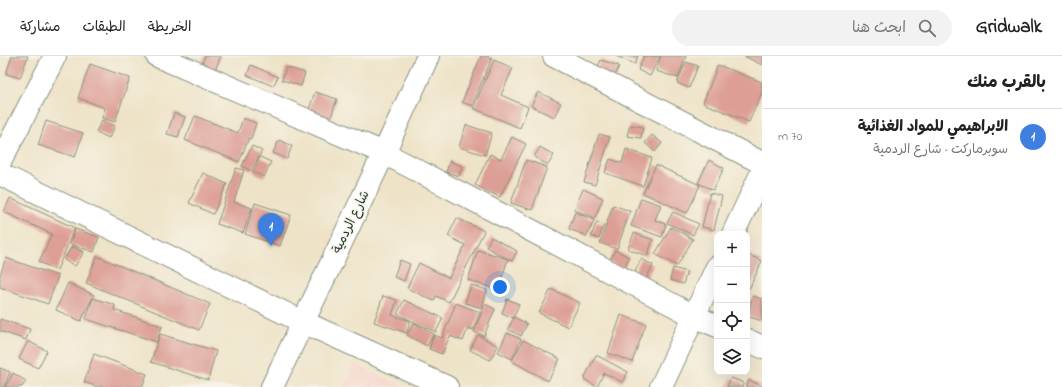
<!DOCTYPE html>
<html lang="ar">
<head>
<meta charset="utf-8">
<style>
	:root { --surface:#fff; --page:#f2f2f2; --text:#222; --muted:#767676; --line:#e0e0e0; --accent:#1f6fb2 }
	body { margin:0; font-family:"Indie Flower","Playpen Sans Arabic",sans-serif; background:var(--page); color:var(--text); direction:rtl }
	.controls { position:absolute; right:12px; bottom:12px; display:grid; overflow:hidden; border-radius:8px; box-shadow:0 4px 16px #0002 }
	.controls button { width:36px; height:36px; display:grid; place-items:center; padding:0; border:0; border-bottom:1px solid var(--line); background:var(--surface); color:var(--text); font:20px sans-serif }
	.you { position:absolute; left:500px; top:231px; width:14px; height:14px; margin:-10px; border:3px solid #fff; border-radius:50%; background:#1a73e8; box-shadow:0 0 0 6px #1a73e833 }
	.badge { display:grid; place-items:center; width:26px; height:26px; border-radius:50%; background:var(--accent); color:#fff; font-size:13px; font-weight:700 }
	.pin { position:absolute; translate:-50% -33px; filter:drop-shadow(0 1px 2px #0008) }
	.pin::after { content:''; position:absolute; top:21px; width:14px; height:12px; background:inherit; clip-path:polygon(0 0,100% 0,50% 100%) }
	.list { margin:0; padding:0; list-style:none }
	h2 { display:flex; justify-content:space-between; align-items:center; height:52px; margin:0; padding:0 16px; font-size:17px }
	h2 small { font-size:13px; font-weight:400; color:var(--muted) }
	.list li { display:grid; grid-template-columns:26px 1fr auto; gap:12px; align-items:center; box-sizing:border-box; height:56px; padding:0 16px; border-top:1px solid var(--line) }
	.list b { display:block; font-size:15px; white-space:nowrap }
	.list p { margin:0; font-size:13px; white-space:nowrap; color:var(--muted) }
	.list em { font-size:13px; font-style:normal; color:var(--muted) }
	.icon { flex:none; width:22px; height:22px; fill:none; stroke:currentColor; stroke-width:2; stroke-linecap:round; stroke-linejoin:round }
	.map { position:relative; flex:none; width:762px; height:331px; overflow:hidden; direction:ltr }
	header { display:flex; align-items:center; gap:24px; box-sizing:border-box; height:56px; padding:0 20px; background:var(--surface); border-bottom:1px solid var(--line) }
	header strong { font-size:19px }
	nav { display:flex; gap:22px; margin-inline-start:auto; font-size:14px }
	.search { width:280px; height:36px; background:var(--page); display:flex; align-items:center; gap:10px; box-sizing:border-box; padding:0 14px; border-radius:22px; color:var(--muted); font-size:15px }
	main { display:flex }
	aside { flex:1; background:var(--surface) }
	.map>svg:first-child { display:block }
	.built { fill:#f7d1c7 }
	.building { fill:#dd9f95 }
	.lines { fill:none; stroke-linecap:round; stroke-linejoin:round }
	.minor-casing { stroke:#86907e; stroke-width:24 }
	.minor { stroke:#fff; stroke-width:22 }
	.labels { text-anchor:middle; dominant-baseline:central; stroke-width:3; stroke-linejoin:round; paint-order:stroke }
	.street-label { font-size:13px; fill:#1f3d34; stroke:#f7f3e8 }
</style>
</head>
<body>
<header>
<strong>Gridwalk</strong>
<div class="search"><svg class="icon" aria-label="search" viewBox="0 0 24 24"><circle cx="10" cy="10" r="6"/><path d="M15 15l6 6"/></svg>ابحث هنا</div>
<nav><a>الخريطة</a><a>الطبقات</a><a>مشاركة</a></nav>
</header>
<main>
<aside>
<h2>بالقرب منك<small></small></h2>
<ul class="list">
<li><span class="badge" style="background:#3f7fe0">1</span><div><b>الابراهيمي للمواد الغذائية</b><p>سوبرماركت · شارع الردمية</p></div><em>70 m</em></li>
</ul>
</aside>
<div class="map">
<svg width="762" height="331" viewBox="0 0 762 331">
	<rect width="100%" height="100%" fill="#f7f3e8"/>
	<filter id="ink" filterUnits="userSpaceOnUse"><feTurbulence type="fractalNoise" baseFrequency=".025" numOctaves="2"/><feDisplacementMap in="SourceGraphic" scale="8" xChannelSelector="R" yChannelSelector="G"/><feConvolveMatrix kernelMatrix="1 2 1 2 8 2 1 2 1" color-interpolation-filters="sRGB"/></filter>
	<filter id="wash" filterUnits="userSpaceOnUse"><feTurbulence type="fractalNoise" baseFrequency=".012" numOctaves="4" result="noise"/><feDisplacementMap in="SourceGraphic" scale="16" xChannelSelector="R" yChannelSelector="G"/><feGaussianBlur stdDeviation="0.9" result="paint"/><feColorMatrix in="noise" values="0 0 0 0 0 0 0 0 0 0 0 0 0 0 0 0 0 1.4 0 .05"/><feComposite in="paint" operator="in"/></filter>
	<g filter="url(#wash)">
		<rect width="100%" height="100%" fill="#eee3c7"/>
		<!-- built -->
		<polygon class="built" points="355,308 404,331 344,331"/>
		<g id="blocks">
			<!-- building -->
			<g class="building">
				<polygon points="12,0 28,0 20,22 6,18"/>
				<polygon points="205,0 221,0 215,14 201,9"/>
				<polygon points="481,0 487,0 492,2 472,50 462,46"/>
				<polygon points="616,0 638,0 635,8"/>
				<polygon points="644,0 660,0 650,20 638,14"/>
				<polygon points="661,0 686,0 678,22 656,15"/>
				<polygon points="744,0 762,0 762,9"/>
				<polygon points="494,4 513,12 501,39 528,51 520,72 473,52"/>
				<polygon points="601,4 619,10 614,22 596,15"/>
				<polygon points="686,6 698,10 689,32 677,27"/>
				<polygon points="90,8 130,22 115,66 102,62 105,52 78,42"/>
				<polygon points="251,9 278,21 273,30 247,19"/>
				<polygon points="718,9 762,26 762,36 749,66 703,47"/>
				<polygon points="286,11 305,17 301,30 282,24"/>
				<polygon points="315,36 337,43 328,70 306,62"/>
				<polygon points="538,36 561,47 554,61 531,50"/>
				<polygon points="174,57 185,61 178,81 167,78"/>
				<polygon points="195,60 238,77 243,62 256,67 251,83 249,82 239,106 185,84"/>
				<polygon points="102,64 115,70 109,82 96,76"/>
				<polygon points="46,65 83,77 75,101 38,89"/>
				<polygon points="466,69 492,77 485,99 459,91"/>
				<polygon points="630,69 643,71 641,82 627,80"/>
				<polygon points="599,78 610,81 595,129 584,126"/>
				<polygon points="652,79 662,87 655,96 645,87"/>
				<polygon points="512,81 526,88 500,141 475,129 490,98 501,103"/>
				<polygon points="279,84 292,90 287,103 273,97"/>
				<polygon points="252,90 262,95 251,115 242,110"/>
				<polygon points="540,91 554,99 548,109 534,101"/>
				<polygon points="626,93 652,102 643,130 605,117 610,103 622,107"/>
				<polygon points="260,101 271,106 264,121 253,116"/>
				<polygon points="526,104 547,111 532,154 511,147"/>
				<polygon points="709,104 724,112 713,134 698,127"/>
				<polygon points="450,105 462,110 459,120 446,116"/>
				<polygon points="656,109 700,129 687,157 643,137"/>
				<polygon points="236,112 244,114 234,146 252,152 243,177 217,168"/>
				<polygon points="203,117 227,128 213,158 189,147"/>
				<polygon points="583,133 603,142 595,162 574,154"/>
				<polygon points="710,137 722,140 714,174 702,171"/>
				<polygon points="10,142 75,172 57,214 39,206 52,178 4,156"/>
				<polygon points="641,142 661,149 655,164 666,168 662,181 631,170"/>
				<polygon points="255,147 291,159 280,190 245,178"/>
				<polygon points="613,149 630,155 617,193 600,187"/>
				<polygon points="575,156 594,164 587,180 569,173"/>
				<polygon points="673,156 699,168 693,179 667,167"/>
				<polygon points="457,162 484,175 449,246 436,240 434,245 407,232 419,207 449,222 465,189 448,180"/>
				<polygon points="597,166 604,169 599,183 591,180"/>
				<polygon points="671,171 693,183 677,210 655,198"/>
				<polygon points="75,173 99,181 94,196 70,188"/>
				<polygon points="634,177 653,184 647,200 628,193"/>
				<polygon points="491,181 517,195 512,205 486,191"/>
				<polygon points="72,190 84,196 75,210 64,204"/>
				<polygon points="478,194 508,203 498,234 468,224"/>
				<polygon points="615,194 629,201 624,213 609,206"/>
				<polygon points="747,198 762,205 749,233 747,232"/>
				<polygon points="97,200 210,248 199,274 86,227"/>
				<polygon points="6,202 58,220 48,248 0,231 0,219"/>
				<polygon points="641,203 653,209 646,223 634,218"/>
				<polygon points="400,204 410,208 404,225 394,221"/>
				<polygon points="673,212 687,216 683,228 670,224"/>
				<polygon points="68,227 94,239 81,265 56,254"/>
				<polygon points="471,229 487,234 482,252 465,247"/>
				<polygon points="551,233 580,247 568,271 539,257"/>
				<polygon points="383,240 397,244 392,259 410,265 407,277 374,266"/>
				<polygon points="753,240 762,243 762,265 747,260 747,257"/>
				<polygon points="93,242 115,249 114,254 162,270 157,286 86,263"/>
				<polygon points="507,243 519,248 513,262 502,257"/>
				<polygon points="404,244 443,262 436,276 397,258"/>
				<polygon points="456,247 480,256 473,274 468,272 463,285 450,280 442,298 429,293 434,279 442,282"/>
				<polygon points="485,248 495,253 484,280 474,276"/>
				<polygon points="621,259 646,268 632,306 608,297"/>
				<polygon points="514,261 527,268 521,280 508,273"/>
				<polygon points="0,263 30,273 26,284 0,275"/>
				<polygon points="414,267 434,278 427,290 407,279"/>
				<polygon points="507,277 521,283 512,303 498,296"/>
				<polygon points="160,278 216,295 208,324 151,306"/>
				<polygon points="478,279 498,290 490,304 470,294"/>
				<polygon points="523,284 560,303 548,325 512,305"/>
				<polygon points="28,285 47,295 38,312 19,303"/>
				<polygon points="94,298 147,318 142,331 97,331 84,326"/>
				<polygon points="596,299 628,316 622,326 604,317 597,331 584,323"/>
				<polygon points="0,312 10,316 4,331 0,330"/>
				<polygon points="13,317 26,325 22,331 5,331"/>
				<polygon points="731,322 744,327 742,331 727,331"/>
				<polygon points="749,324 762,330 762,331 746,331"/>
			</g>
		</g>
	</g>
	<g filter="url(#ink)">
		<use href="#blocks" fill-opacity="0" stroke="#86907e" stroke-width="1"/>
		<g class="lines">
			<defs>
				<g id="minor">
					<polyline points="157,0 384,97 694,260 717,270"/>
					<polyline points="554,0 762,107"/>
					<polyline points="0,106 55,0"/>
					<polyline points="0,118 303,266 447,331"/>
					<polyline points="733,178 762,116"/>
					<polyline points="747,284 762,291"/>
					<polyline points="272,331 384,97 428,0"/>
					<polyline points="661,331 717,211"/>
				</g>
			</defs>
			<!-- minor casing -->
			<use href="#minor" class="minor-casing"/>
			<!-- minor -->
			<use href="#minor" class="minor"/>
		</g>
	</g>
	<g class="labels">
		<!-- street labels -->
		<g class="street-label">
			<text transform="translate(351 166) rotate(-64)">شارع الردمية</text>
		</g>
	</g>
</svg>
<div class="controls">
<button>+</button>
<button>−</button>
<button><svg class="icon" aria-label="locate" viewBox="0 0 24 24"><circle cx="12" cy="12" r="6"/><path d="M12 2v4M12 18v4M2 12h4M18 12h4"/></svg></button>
<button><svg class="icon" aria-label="layers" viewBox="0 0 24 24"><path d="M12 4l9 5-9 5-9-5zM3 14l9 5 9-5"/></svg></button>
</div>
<div class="you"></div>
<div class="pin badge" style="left:271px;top:190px;background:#3f7fe0">1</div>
</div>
</main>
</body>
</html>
